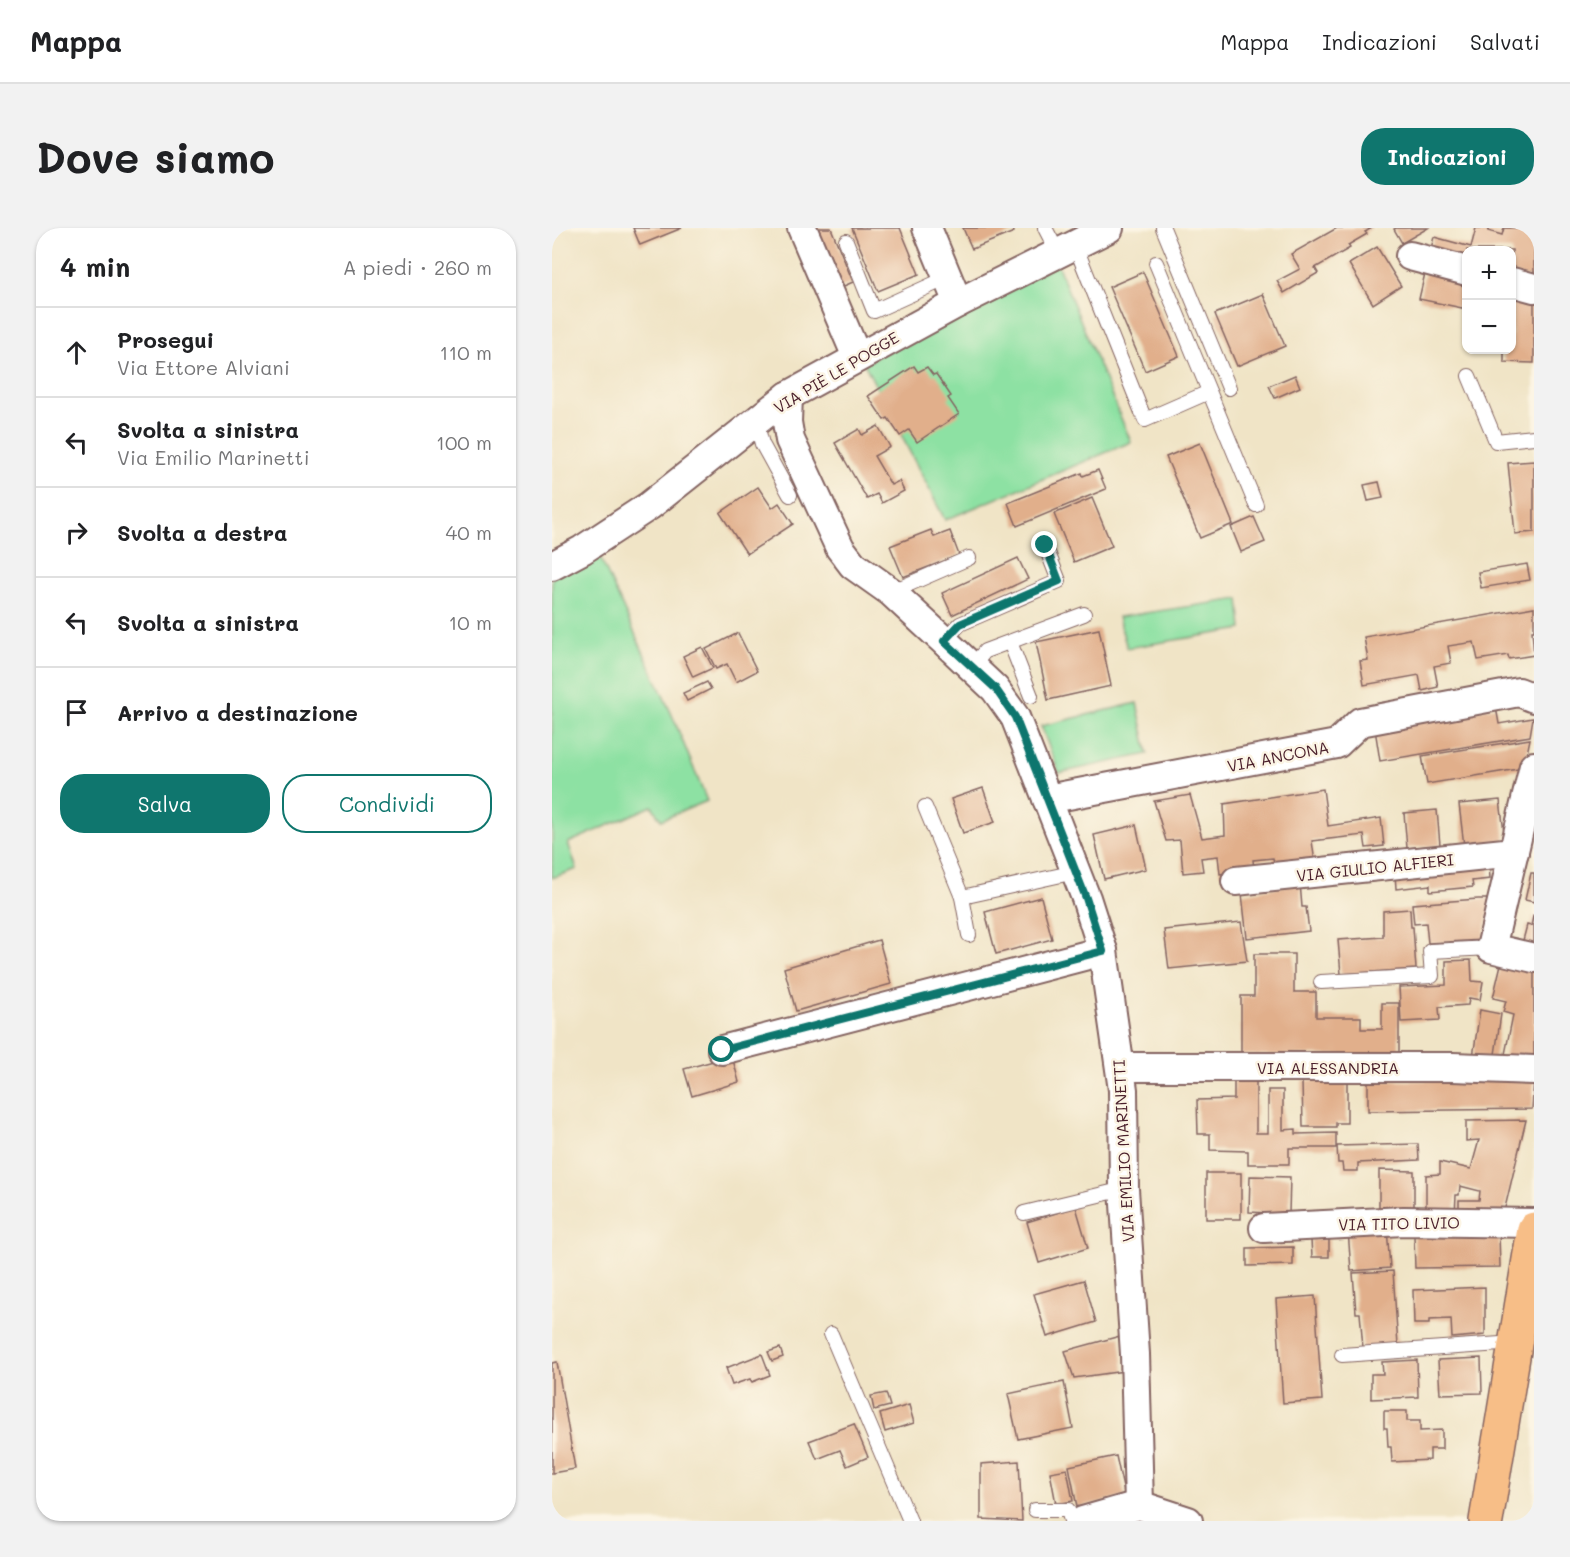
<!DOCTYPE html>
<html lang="it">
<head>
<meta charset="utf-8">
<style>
	:root { --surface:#fff; --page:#f2f2f2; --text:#202124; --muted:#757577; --line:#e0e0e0; --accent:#0f766e }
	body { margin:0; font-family:Mali,sans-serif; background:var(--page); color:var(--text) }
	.controls { position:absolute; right:18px; top:18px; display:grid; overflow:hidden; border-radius:12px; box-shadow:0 2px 4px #0004 }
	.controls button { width:54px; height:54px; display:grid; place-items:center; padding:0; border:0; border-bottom:2px solid var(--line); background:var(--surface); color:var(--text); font:30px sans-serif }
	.stop { position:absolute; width:18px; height:18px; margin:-14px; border:4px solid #0f766e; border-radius:50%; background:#fff }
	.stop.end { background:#0f766e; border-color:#fff; box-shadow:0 2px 6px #0008 }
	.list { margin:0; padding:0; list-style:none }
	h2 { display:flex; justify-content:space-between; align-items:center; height:78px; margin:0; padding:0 24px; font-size:26px }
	h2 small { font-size:20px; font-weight:400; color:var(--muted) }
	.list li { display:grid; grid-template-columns:39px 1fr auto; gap:18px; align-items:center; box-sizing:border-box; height:90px; padding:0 24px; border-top:2px solid var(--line) }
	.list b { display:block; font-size:22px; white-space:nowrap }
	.list p { margin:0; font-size:20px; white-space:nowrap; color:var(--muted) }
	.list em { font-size:20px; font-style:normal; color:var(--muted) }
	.actions { display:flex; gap:12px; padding:18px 24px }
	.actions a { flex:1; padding:14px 0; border:2px solid var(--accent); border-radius:24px; text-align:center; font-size:21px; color:var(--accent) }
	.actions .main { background:var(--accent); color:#fff }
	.icon { flex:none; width:33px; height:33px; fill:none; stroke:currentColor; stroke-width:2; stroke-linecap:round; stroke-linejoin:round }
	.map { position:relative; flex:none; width:982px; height:1293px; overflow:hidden; border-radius:24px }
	header { display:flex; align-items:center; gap:36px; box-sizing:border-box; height:84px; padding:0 30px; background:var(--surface); border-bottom:2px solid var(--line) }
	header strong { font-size:28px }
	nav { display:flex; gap:33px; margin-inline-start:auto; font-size:21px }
	.intro { display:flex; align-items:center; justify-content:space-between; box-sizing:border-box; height:144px; padding:0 36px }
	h1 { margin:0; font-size:42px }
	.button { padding:15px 27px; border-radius:24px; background:var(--accent); color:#fff; font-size:21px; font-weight:700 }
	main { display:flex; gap:36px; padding:0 36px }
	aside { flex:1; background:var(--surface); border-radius:24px; box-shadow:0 2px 4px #0004 }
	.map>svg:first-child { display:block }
	.green { fill:#8de1a3; stroke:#6c8067; stroke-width:1.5 }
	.building { fill:#e1af8b }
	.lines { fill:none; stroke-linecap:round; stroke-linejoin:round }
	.service-casing { stroke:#846461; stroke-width:16 }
	.minor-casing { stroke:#846461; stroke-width:32 }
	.primary-casing { stroke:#846461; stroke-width:36 }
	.service { stroke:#fff; stroke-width:14 }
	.minor { stroke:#fff; stroke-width:28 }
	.primary { stroke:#f7be87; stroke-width:33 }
	.route { stroke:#0f766e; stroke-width:8 }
	.labels { text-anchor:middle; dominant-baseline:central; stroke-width:5; stroke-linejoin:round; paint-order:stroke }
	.street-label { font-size:16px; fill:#4a1f2b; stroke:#fcf5e5 }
</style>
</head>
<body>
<header>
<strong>Mappa</strong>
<nav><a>Mappa</a><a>Indicazioni</a><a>Salvati</a></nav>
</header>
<div class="intro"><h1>Dove siamo</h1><a class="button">Indicazioni</a></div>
<main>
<aside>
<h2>4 min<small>A piedi · 260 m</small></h2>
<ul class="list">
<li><svg class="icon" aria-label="ahead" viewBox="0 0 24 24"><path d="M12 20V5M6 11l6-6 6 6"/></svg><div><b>Prosegui</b><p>Via Ettore Alviani</p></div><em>110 m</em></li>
<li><svg class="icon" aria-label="left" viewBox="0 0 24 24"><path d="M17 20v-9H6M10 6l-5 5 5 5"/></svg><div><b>Svolta a sinistra</b><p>Via Emilio Marinetti</p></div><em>100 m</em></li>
<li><svg class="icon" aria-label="right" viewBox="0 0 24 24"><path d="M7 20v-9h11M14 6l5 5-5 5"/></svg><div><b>Svolta a destra</b></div><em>40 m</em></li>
<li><svg class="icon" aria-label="left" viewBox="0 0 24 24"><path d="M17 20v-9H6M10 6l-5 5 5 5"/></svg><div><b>Svolta a sinistra</b></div><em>10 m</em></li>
<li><svg class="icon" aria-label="arrive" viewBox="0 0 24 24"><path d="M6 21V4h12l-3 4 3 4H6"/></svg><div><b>Arrivo a destinazione</b></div></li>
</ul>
<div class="actions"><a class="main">Salva</a><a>Condividi</a></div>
</aside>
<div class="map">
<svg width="982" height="1293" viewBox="0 0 982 1293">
	<rect width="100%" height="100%" fill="#fcf5e5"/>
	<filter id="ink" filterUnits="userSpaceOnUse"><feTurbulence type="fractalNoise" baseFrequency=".0167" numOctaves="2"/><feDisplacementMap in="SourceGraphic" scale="12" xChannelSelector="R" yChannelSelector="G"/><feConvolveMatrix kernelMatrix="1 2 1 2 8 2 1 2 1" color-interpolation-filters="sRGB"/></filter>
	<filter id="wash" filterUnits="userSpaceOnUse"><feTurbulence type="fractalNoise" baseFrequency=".008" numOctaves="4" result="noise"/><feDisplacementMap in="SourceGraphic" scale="24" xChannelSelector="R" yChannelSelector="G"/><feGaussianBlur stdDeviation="1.35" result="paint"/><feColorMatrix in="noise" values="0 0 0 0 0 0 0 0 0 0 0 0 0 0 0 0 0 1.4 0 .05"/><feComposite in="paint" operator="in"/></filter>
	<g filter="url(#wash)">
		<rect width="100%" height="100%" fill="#f0e4c6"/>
		<!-- green -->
		<g class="green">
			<polygon points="505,36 579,214 393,292 312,135"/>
			<polygon points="47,327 120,487 155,573 109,592 100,578 16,615 25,641 0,650 0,350"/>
			<polygon points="687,371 690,401 575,420 566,389"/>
			<polygon points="585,475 596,526 507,545 489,498"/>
		</g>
		<g id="blocks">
			<!-- building -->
			<g class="building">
				<polygon points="81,0 130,0 88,17"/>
				<polygon points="260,0 279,0 301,54 285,61"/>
				<polygon points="300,0 348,0 367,46 326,63"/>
				<polygon points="411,0 461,0 462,4 420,21"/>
				<polygon points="785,0 820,0 813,4 815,6 796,17 798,20 763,40 766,45 732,65 725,53 748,41 739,26"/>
				<polygon points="844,0 876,0 850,15 842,1"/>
				<polygon points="924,0 937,0 936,3 950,7 952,0 982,0 982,51 960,45 960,22 915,22 915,37 877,28 882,9 919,19"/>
				<polygon points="825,19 849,58 821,76 797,36"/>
				<polygon points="874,41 915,50 915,81 867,71"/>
				<polygon points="591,44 627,128 593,143 557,59"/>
				<polygon points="964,65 982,68 982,135 952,134 952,122 960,122 960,81"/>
				<polygon points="711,66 733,118 685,138 663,86"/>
				<polygon points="362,138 366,144 375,139 381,147 384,146 399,168 396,170 407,186 365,214 357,202 348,208 336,190 332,192 316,168"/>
				<polygon points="743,147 748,159 723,170 717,158"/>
				<polygon points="326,198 338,219 322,228 339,257 347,253 352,263 330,275 325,266 315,271 283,215 307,201 310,207"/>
				<polygon points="648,215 681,296 648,310 614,229"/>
				<polygon points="982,233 982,304 963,306 956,235"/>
				<polygon points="546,242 554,261 465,298 456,275 530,245 531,248"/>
				<polygon points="827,254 831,270 816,273 812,257"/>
				<polygon points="206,259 220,280 227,275 241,296 195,326 168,285"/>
				<polygon points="540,270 560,318 522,334 502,286"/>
				<polygon points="702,289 713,314 689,324 679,299"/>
				<polygon points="379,302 382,309 398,303 407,327 351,349 338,318"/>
				<polygon points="466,330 476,351 400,387 390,365"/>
				<polygon points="975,336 978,352 929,360 926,344"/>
				<polygon points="982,379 982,403 980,403 982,427 957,431 956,427 926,432 922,414 896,418 899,435 882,438 886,459 870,463 867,447 812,457 808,433 816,432 812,409"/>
				<polygon points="547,401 559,458 496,472 484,414"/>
				<polygon points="186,405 205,443 184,454 175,436 164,441 154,421"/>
				<polygon points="150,419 161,440 141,449 131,428"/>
				<polygon points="155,454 159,461 135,473 131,465"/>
				<polygon points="944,479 947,496 981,490 978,508 828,533 823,501"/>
				<polygon points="978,511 972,540 875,556 870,528"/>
				<polygon points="431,560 443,594 411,605 399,571"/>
				<polygon points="771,561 776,598 829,590 832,618 814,620 812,607 760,613 763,635 722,635 721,630 701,632 702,642 668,646 666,628 649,630 651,643 631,645 628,612 614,613 602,573 638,567 650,610 673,607 672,576"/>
				<polygon points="948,572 953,613 912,618 907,576"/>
				<polygon points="885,582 888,617 855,620 852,585"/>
				<polygon points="584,597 594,641 552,651 542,607"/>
				<polygon points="937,635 938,651 920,653 921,659 878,663 878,657 844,661 843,645"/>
				<polygon points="979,645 982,645 982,674 973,672"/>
				<polygon points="748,655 750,679 754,679 757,703 695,710 690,666"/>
				<polygon points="489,669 500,711 444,726 433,684"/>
				<polygon points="926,671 939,671 931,712 876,715 874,695 862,696 860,676"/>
				<polygon points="858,681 859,699 861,699 864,741 789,746 786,712 831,709 831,683"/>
				<polygon points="981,688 982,688 982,724 969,720 975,697 979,698"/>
				<polygon points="689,694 695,733 617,741 612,702"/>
				<polygon points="327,712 339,756 244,783 232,740"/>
				<polygon points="702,726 742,726 742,764 764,764 764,789 809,789 809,801 830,801 830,775 847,775 847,827 689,827 689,768 702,768"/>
				<polygon points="919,732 920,753 931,754 928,772 917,770 916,777 887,779 888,792 849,794 847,759 894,757 894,733"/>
				<polygon points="950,732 982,740 982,833 952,831 961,787 951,784 954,773 941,770"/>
				<polygon points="928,782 949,786 942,833 921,829"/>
				<polygon points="180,828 187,854 140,868 132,841"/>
				<polygon points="750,852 795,853 795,895 784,895 784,899 751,899"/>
				<polygon points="982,852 980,881 816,883 816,853"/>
				<polygon points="682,853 704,853 704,905 716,905 716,862 731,862 731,902 744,901 744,906 784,905 784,920 737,920 737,936 696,936 696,923 658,922 658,906 646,906 645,872 682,871"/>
				<polygon points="974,892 952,984 907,984 907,972 927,972 928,963 908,958 907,967 904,967 903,987 874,986 874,947 888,946 888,934 919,941 927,912 914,913 914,893"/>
				<polygon points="866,916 867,932 806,935 806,943 791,943 790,935 786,935 785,918"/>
				<polygon points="827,942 862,943 862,983 827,982"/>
				<rect x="654" y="945" width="35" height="46"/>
				<polygon points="698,948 738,949 737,986 697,984"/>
				<polygon points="524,979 536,1020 487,1035 475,994"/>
				<polygon points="835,1000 838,1040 799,1043 796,1002"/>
				<polygon points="947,1005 948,1039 863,1040 862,1008"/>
				<polygon points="777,1011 777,1029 760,1029 759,1012"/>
				<polygon points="741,1019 741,1037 695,1038 695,1020"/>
				<polygon points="841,1043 846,1118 811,1120 808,1085 804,1085 801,1045"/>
				<polygon points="532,1052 544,1094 495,1109 482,1066"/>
				<polygon points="933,1059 933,1107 900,1110 899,1091 877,1092 877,1096 862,1096 861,1062"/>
				<polygon points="763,1068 770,1172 731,1175 724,1071"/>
				<polygon points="568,1108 572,1143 522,1150 513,1123"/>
				<polygon points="228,1120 231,1129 220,1133 216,1124"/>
				<polygon points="210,1126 218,1147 200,1154 198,1151 180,1157 174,1140"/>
				<polygon points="929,1130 930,1165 888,1166 886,1132"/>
				<polygon points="865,1132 866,1169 819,1171 819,1146 831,1146 830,1134"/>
				<polygon points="5,1134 23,1241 0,1245 0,1135"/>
				<polygon points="512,1154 521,1200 466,1211 456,1166"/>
				<polygon points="334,1165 338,1178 322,1182 319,1168"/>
				<polygon points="357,1177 362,1195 333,1204 328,1186"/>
				<polygon points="832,1183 855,1183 855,1193 868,1193 868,1203 890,1202 890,1221 878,1221 878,1232 840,1234 839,1219 836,1219 835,1200 832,1200"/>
				<polygon points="302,1196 316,1229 295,1238 288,1222 265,1231 257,1213"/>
				<polygon points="564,1228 573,1269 525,1279 517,1238"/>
				<polygon points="467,1233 470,1293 429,1291 429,1236"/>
				<polygon points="515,1241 521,1273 504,1276 498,1244"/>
			</g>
		</g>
	</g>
	<g filter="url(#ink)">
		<use href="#blocks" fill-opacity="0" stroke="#846461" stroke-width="1.5"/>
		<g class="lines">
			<defs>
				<g id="service">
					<polyline points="493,0 506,25"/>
					<polyline points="611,0 677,160"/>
					<polyline points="294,13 322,83 395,50"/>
					<polyline points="523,17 593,192 657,164"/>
					<polyline points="604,35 704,277"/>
					<polyline points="917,148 944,213 982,209"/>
					<polyline points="204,193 210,216 238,267"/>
					<polyline points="339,364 417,330"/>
					<polyline points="392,413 408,396 507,353 493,317"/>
					<polyline points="458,414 479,468"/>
					<polyline points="420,439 433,423 532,386"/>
					<polyline points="373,579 410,669 417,707"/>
					<polyline points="410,669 523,644"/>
					<polyline points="769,754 880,748 878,723 939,720"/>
					<polyline points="472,985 572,961"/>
					<polyline points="279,1106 358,1293"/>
					<polyline points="790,1127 963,1115"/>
					<polyline points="483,1282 516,1282 519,1293"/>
				</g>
				<g id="minor">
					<polyline points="250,0 305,129"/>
					<polyline points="375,0 406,75"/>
					<polyline points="858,28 915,43"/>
					<polyline points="960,54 982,60"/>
					<polyline points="236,168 235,194 238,212 288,320 301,337 339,364 392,413 443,461 463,489 534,670 551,723 571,862 572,961 583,1126 587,1277"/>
					<polyline points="0,338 30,322 97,278 236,168 406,75 557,0"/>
					<polyline points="982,538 939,720 982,730"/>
					<polyline points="495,571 785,516 808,494 967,464 982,470"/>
					<polyline points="684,653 962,624"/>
					<polyline points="170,822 551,723"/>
					<polyline points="569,839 901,839 982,842"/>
					<polyline points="712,1000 852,993 982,995"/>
					<polyline points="531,1293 587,1277 636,1293"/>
				</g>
				<polyline id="primary" points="934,1293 982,1001"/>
			</defs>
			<!-- service casing -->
			<use href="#service" class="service-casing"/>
			<!-- minor casing -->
			<use href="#minor" class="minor-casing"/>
			<!-- primary casing -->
			<use href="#primary" class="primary-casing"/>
			<!-- service -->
			<use href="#service" class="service"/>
			<!-- minor -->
			<use href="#minor" class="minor"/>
			<!-- primary -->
			<use href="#primary" class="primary"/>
		</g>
	</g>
	<g class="lines" filter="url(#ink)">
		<!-- route -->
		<polyline class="route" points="170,822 551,723 534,670 463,489 443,460 392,413 408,396 507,353 493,317"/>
	</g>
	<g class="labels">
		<!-- street labels -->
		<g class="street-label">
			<text transform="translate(284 144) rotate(-31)">VIA PIÈ LE POGGE</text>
			<text transform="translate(726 528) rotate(-11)">VIA ANCONA</text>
			<text transform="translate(823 639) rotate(-6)">VIA GIULIO ALFIERI</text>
			<text x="776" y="839">VIA ALESSANDRIA</text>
			<text transform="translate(571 923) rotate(-93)">VIA EMILIO MARINETTI</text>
			<text transform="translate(847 995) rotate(-1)">VIA TITO LIVIO</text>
		</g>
	</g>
</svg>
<div class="controls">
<button>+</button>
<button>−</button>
</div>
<div class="stop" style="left:170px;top:822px"></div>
<div class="stop end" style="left:493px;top:317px"></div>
</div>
</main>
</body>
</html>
